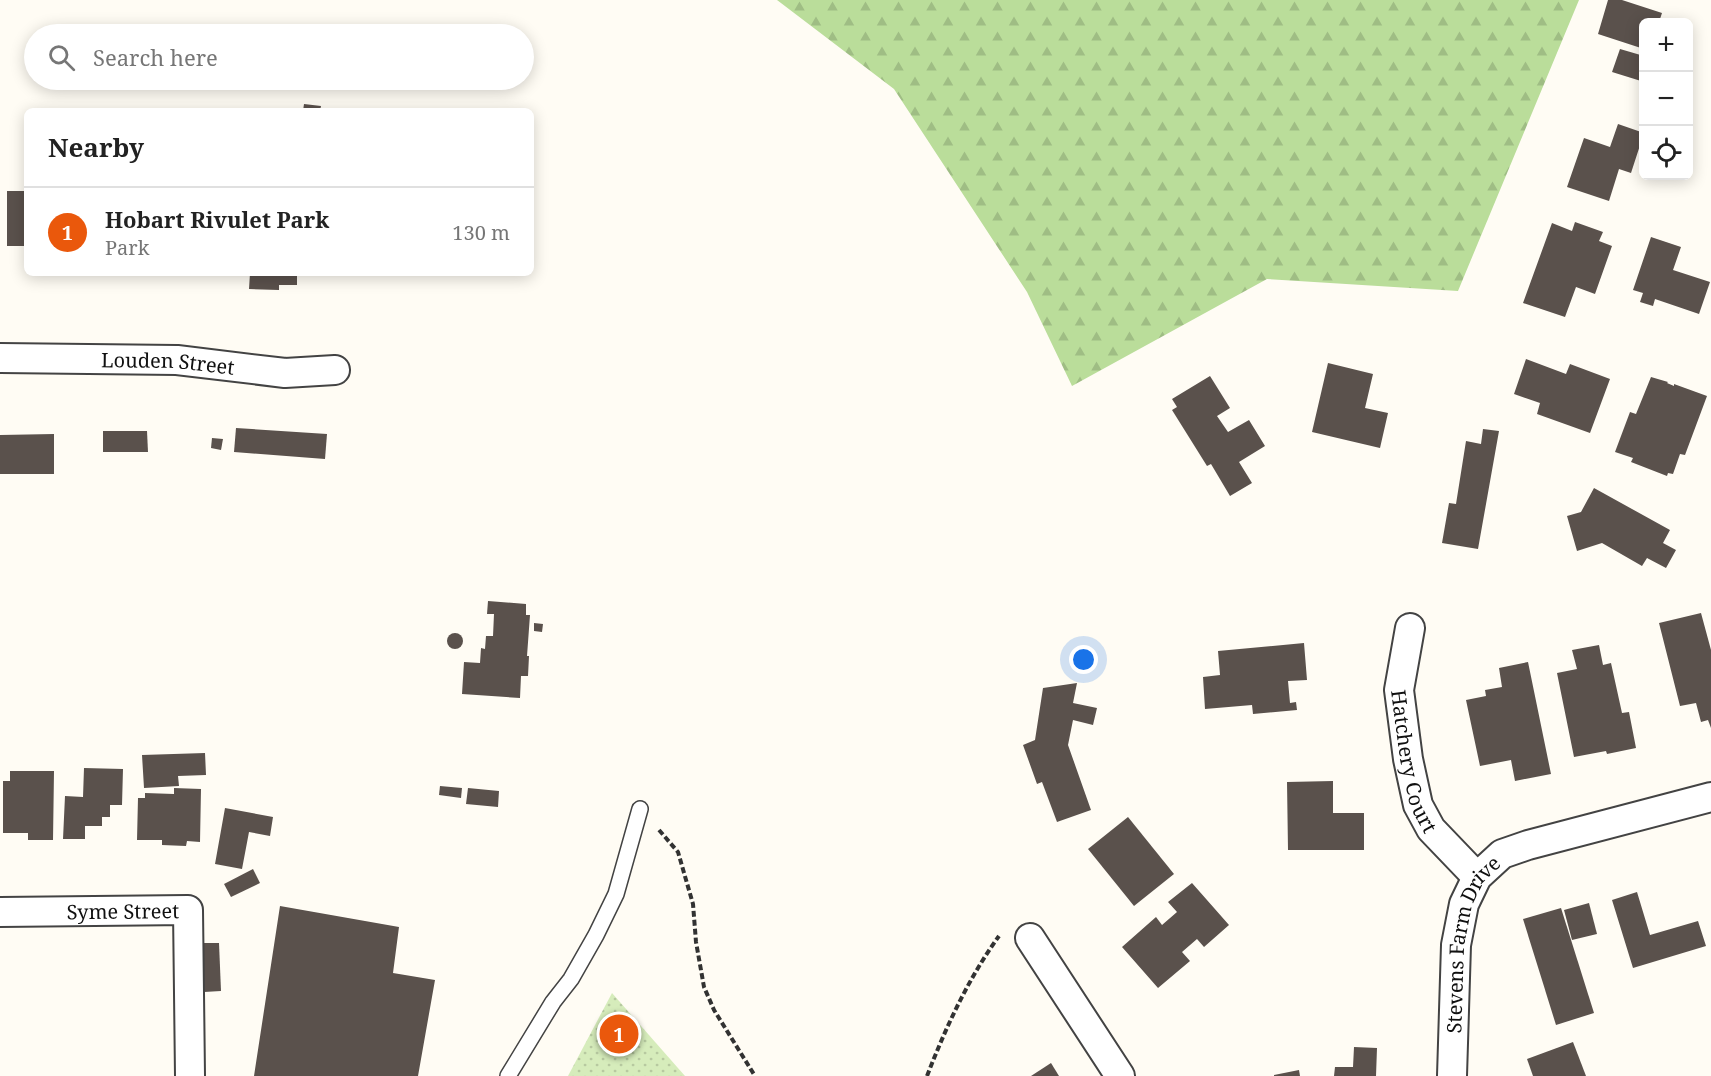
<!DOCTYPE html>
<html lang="en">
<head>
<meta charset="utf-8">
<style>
	:root { --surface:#fff; --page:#f6f6f6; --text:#222; --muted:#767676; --line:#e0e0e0; --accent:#ea580c }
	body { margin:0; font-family:"Noto Serif",serif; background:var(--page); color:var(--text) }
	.controls { position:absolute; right:18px; top:18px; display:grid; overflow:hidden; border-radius:9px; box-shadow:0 3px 15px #0003 }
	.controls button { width:54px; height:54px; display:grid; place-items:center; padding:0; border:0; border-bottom:2px solid var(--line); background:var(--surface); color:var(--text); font:30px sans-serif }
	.you { position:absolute; left:1084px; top:660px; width:21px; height:21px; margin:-15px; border:4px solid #fff; border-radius:50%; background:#1a73e8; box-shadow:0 0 0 9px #1a73e833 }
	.badge { display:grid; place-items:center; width:39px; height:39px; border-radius:50%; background:var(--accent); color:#fff; font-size:20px; font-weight:700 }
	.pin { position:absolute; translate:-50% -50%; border:3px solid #fff; box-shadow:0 2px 6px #0006 }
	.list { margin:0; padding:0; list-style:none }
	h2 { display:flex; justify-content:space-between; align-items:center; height:78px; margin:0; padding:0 24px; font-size:26px }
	h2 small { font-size:20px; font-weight:400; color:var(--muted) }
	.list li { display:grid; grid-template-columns:39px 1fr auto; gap:18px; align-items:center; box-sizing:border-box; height:90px; padding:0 24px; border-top:2px solid var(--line) }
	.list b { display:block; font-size:22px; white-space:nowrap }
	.list p { margin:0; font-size:20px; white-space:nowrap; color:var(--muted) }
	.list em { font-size:20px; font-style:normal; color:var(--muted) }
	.icon { flex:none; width:33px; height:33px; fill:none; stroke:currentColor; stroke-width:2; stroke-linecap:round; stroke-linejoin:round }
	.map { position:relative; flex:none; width:1711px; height:1076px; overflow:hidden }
	.search { position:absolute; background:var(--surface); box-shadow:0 3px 15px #0003; left:24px; top:24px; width:510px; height:66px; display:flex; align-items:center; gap:15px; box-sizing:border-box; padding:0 21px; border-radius:33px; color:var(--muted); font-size:22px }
	.panel { position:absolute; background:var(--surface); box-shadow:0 3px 15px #0003; left:24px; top:108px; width:510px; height:168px; border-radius:9px }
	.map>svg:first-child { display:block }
	.forest { fill:url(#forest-firs) }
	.park { fill:url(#park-dots) }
	.building { fill:#5a514c }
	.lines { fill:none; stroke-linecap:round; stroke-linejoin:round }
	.service-casing { stroke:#434343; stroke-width:18 }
	.minor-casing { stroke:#434343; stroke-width:32 }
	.path { stroke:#323232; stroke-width:4; stroke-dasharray:6 3; stroke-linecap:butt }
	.service { stroke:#fff; stroke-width:15 }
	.minor { stroke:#fff; stroke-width:28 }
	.labels { text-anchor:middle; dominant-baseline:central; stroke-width:6; stroke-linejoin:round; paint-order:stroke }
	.street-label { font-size:20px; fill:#101010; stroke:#fff }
</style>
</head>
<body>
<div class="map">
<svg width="1711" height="1076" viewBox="0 0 1711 1076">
	<defs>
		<pattern id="forest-firs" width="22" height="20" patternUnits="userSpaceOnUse" patternTransform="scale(1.5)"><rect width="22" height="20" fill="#badd9a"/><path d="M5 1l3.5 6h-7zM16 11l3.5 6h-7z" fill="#9fbd84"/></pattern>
		<pattern id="park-dots" width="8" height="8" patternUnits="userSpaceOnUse" patternTransform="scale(1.5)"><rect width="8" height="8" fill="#d6ecbb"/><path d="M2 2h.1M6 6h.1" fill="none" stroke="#b7c9a0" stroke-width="1.8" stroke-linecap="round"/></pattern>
	</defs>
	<rect width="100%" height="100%" fill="#fffcf4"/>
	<!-- forest -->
	<polygon class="forest" points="777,0 1579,0 1458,291 1267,279 1072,386 1027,292 894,89"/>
	<!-- park -->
	<polygon class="park" points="612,993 685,1076 568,1076"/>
	<!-- building -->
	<g class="building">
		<polygon points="1608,0 1622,0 1662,13 1660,19 1669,22 1644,22 1644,49 1598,34"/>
		<polygon points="1620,49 1644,56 1644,74 1641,81 1612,72"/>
		<polygon points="304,104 321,106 320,111 303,111"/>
		<polygon points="1618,124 1644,133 1631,173 1619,169 1609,201 1567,187 1584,138 1610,147"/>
		<rect x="7" y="191" width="20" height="55"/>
		<polygon points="1575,222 1603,232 1599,241 1612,246 1595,294 1576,287 1565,317 1523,303 1552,223 1572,231"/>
		<polygon points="1651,237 1681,247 1673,270 1710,282 1699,314 1655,299 1653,306 1640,302 1643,293 1633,290"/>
		<polygon points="250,273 297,273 297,285 279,285 279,290 249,289"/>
		<polygon points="1526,359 1566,374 1570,364 1610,379 1590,433 1537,414 1540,403 1514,394"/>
		<polygon points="1328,363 1373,374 1365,408 1388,413 1380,448 1312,432"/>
		<polygon points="1210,376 1230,408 1217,416 1228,432 1249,420 1265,446 1239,462 1252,483 1230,496 1211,464 1207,466 1172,410 1177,407 1172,399"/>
		<polygon points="1651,377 1668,382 1667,383 1674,386 1674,384 1707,396 1685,455 1680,454 1673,474 1668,473 1667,476 1631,462 1633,458 1615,452 1630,412 1636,414"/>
		<polygon points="236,428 327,434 325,459 234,452"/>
		<polygon points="1483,429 1499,431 1478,549 1442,543 1449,503 1456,504 1466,441 1481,444"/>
		<polygon points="103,431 147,431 148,452 103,452"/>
		<polygon points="54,434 54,474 0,474 0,435"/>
		<polygon points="212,438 223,439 221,450 211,448"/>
		<polygon points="1594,488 1670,530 1663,543 1676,550 1666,568 1647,558 1642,566 1602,543 1577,551 1567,516 1581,512"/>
		<polygon points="488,601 526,604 526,615 530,615 527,656 529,656 528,676 521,676 520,698 462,694 464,662 480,663 481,648 485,649 486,636 493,636 494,614 487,614"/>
		<polygon points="1701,613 1711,650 1711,728 1708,720 1701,722 1696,703 1680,706 1659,623"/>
		<polygon points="534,623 543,624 542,632 534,631"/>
		<circle cx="455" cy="641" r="8"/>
		<polygon points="1304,643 1307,680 1288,681 1290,703 1296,702 1297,710 1253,714 1252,705 1205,709 1203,677 1220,675 1218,651"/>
		<polygon points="1599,645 1603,665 1611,663 1622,713 1629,712 1636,748 1607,754 1606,751 1574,757 1557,673 1577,669 1572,650"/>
		<polygon points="1528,662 1551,774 1515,781 1511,760 1480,766 1466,700 1486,696 1485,690 1502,687 1499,668"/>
		<polygon points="1077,683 1073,703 1097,708 1093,725 1073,720 1068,745 1091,810 1057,822 1042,782 1037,784 1023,745 1035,740 1043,688"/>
		<polygon points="205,753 206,775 178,776 179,786 144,788 142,755"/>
		<polygon points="84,768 123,769 122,805 110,805 110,817 102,817 102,826 85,826 85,839 63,839 65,796 83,797"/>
		<polygon points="10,771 54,771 53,840 28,840 28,833 3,833 3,781 10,781"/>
		<polygon points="1333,781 1333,813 1364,813 1364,850 1288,850 1287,782"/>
		<polygon points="440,786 462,788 461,798 439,795"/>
		<polygon points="174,788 201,789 200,842 187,841 186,846 162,845 162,840 137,840 138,798 145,798 145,793 174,794"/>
		<polygon points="468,788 499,791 498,807 466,804"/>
		<polygon points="225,808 273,817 270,836 249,832 242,869 215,864"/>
		<polygon points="1128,817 1174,874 1134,906 1088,849"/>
		<polygon points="253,869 260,883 231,897 224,884"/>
		<polygon points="1192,883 1229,925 1204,947 1197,939 1182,952 1190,961 1158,988 1122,947 1156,917 1162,925 1177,912 1168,902"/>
		<polygon points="1637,892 1650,935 1698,921 1706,946 1633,968 1612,900"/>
		<polygon points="1589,903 1597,934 1572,940 1564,910"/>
		<polygon points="280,906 399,927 393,973 435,980 418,1076 254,1076"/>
		<polygon points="1561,908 1594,1013 1556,1025 1523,919"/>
		<polygon points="203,943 219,943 221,991 204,992"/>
		<polygon points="1573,1042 1586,1076 1533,1076 1527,1059"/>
		<polygon points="1354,1047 1377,1048 1376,1076 1334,1076 1335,1067 1353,1067"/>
		<polygon points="1051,1063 1059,1076 1031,1076"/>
		<polygon points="1299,1070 1300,1076 1274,1076 1274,1075"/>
	</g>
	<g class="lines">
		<defs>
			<polyline id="service" points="508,1076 553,1002 571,979 596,935 616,894 640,809"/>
			<g id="minor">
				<path id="s1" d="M0,358L177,360L285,373L335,370"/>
				<path id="s2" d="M1410,628L1399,690L1408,759L1418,805L1431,829L1477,877"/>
				<path id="s3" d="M0,912L188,910L190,1076"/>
				<polyline points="1030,938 1120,1076"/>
				<path id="s4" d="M1452,1076L1456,945L1464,904L1477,877L1502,854L1528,845L1711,797"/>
			</g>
		</defs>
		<!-- service casing -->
		<use href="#service" class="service-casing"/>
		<!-- minor casing -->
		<use href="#minor" class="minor-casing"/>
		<!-- path -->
		<g class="path">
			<polyline points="659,830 678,852 693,904 696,942 704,987 714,1010 755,1076"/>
			<path d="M927,1076C946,1027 968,979 999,936"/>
		</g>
		<!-- service -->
		<use href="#service" class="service"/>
		<!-- minor -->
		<use href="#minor" class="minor"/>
	</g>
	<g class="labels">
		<!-- street labels -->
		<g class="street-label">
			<text stroke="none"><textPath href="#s1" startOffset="168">Louden Street</textPath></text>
			<text stroke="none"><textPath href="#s2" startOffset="136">Hatchery Court</textPath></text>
			<text stroke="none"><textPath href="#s3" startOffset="123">Syme Street</textPath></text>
			<text stroke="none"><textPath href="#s4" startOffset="136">Stevens Farm Drive</textPath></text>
		</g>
	</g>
</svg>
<div class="controls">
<button>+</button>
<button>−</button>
<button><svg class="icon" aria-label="locate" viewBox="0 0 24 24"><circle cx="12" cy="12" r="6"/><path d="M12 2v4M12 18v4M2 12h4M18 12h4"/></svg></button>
</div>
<div class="you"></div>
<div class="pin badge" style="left:619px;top:1034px">1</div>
<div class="search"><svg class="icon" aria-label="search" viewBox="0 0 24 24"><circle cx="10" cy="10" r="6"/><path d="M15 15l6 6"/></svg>Search here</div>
<section class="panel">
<h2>Nearby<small></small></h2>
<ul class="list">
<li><span class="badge">1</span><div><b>Hobart Rivulet Park</b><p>Park</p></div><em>130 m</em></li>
</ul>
</section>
</div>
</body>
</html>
